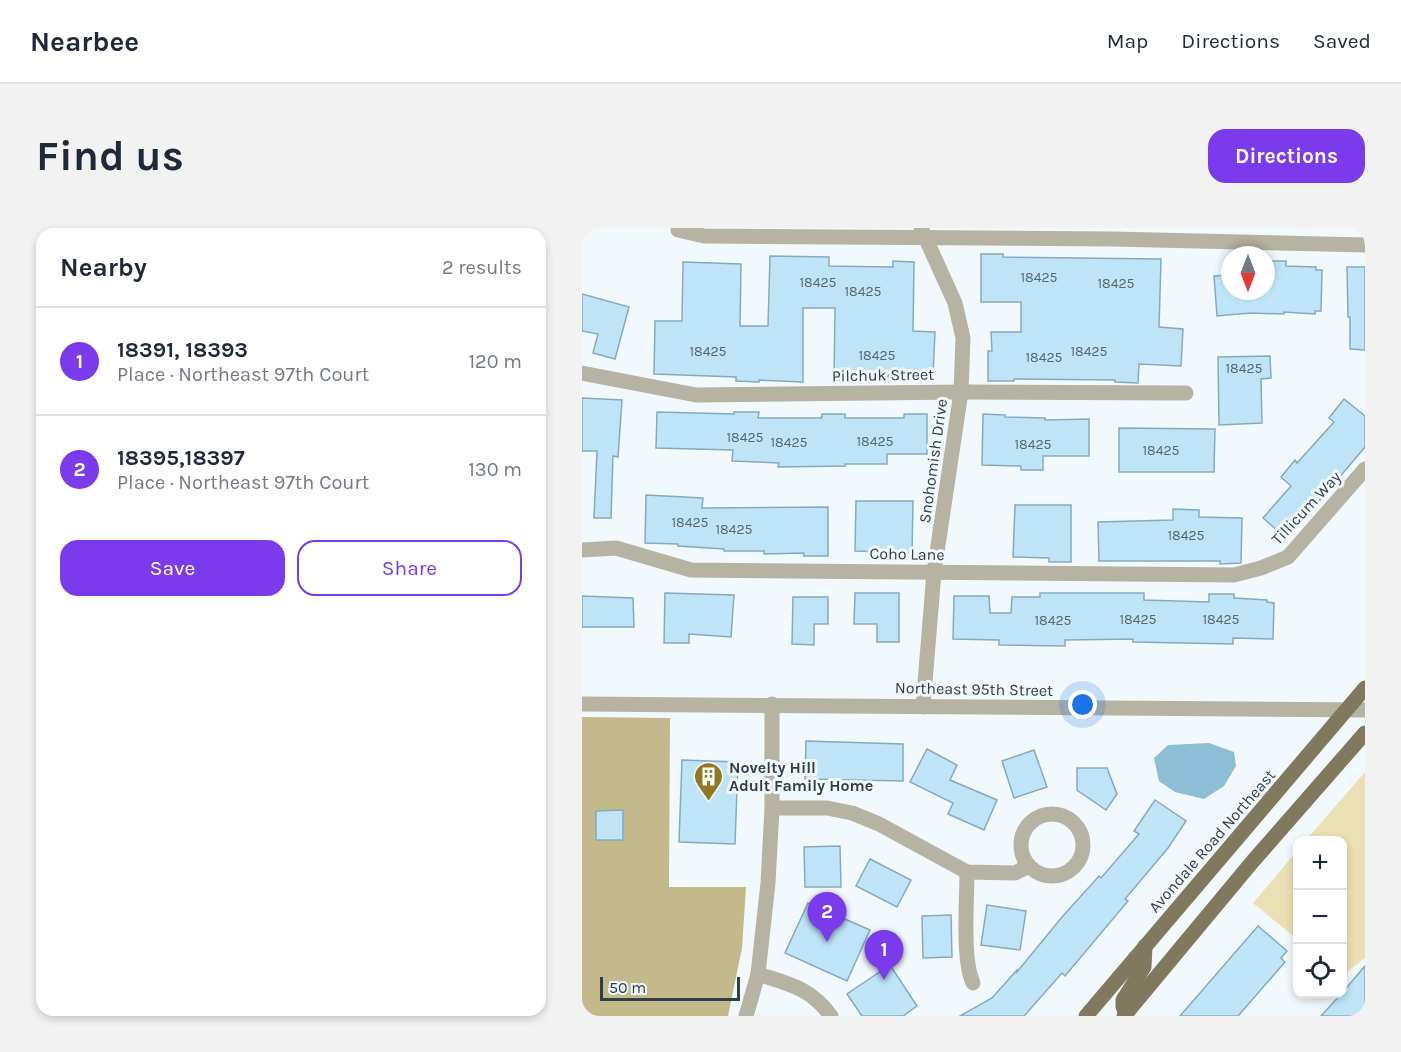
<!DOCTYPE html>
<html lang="en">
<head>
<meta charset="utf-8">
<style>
	:root { --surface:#fff; --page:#f2f2f3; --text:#1f2937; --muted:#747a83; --line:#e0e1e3; --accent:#7c3aed }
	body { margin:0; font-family:Karla,sans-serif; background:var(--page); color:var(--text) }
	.controls { position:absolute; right:18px; bottom:18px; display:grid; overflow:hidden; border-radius:12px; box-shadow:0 3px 9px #0003 }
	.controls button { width:54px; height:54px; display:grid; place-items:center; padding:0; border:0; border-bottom:2px solid var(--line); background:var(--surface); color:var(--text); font:30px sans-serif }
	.compass { position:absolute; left:639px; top:18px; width:54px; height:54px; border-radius:50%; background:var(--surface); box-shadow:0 3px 9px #0003; rotate:180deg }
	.scale { position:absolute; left:18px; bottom:15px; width:140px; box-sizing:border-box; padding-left:6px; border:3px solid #303f47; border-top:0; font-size:16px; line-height:21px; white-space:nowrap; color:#303f47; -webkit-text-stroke:4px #f1f9fd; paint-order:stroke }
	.you { position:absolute; left:501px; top:477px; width:21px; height:21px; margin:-15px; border:4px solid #fff; border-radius:50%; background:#1a73e8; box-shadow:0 0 0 9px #1a73e833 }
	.badge { display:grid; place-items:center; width:39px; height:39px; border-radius:50%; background:var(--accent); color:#fff; font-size:20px; font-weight:700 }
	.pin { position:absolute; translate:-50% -50px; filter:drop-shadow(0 2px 3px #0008) }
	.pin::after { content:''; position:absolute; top:32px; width:21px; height:18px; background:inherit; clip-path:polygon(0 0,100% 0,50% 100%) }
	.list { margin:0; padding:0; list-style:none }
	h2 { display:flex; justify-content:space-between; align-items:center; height:78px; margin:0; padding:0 24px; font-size:26px }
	h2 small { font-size:20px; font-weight:400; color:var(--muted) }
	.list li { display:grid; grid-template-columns:39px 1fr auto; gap:18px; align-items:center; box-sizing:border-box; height:108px; padding:0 24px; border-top:2px solid var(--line) }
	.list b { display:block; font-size:22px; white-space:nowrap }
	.list p { margin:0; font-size:20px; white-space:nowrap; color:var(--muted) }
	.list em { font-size:20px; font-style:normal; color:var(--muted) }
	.actions { display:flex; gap:12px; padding:18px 24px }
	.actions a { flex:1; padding:14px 0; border:2px solid var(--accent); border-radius:18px; text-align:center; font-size:21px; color:var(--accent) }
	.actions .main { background:var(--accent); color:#fff }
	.icon { flex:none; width:33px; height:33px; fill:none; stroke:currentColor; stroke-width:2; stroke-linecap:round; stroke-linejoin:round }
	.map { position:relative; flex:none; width:783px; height:788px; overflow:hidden; border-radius:18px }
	header { display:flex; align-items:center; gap:36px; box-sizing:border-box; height:84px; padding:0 30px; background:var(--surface); border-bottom:2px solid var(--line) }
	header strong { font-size:28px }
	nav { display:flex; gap:33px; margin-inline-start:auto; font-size:21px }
	.intro { display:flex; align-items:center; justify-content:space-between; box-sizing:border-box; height:144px; padding:0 36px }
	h1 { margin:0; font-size:42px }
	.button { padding:15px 27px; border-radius:18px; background:var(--accent); color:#fff; font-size:21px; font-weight:700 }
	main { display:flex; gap:36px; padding:0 36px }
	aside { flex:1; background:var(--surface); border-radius:18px; box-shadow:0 3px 9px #0003 }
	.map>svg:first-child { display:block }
	.green { fill:#ebe0b3 }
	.forest { fill:#c3b98b }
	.water { fill:#8ebdd6 }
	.building { fill:#bfe4f8; stroke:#86aabd; stroke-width:1.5 }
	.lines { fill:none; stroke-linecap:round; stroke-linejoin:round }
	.minor { stroke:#b6b3a3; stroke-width:15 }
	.major { stroke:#80795e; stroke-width:15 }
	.labels { text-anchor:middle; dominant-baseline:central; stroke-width:6; stroke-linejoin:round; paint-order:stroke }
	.number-label { font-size:14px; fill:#546873 }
	.street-label { font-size:16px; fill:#303f47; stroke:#f1f9fd }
	.poi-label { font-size:16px; font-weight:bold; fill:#303f47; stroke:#f1f9fd; text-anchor:start }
</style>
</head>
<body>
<header>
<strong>Nearbee</strong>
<nav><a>Map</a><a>Directions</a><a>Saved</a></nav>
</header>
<div class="intro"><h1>Find us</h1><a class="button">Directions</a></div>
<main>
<aside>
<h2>Nearby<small>2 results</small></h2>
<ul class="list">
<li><span class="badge">1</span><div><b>18391, 18393</b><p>Place · Northeast 97th Court</p></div><em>120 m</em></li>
<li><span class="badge">2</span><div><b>18395,18397</b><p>Place · Northeast 97th Court</p></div><em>130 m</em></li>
</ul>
<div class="actions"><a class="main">Save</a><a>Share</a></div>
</aside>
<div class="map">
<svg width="783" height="788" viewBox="0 0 783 788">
	<rect width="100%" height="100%" fill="#f1f9fd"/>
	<!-- green -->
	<g class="green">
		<polygon points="783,544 783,730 761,747 760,612 724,612"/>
		<polygon points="715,623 715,711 671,675"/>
	</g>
	<!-- forest -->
	<polygon class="forest" points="0,489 88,490 87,659 164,659 160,720 146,788 0,788"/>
	<!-- water -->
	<polygon class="water" points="627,515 652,524 654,538 642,558 622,571 593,564 577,553 572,530 586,517"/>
	<!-- building -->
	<g class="building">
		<polygon points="399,26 421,26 421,29 579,31 577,99 601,101 599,138 557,136 556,155 533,154 533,152 432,151 432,153 406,153 406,123 410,123 409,104 439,104 439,74 399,74"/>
		<polygon points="188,28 247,29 247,38 311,39 311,33 332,34 331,103 353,104 351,148 306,147 306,154 252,152 253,80 221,80 221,154 177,152 177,154 154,153 154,149 72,146 73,93 100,93 101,34 159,36 158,98 186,98"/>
		<polygon points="684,33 704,33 704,38 734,39 734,42 740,42 739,83 733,83 733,86 702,84 702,86 668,85 635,88 632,48 648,47 648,63 684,63"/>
		<polygon points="765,39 783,39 783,122 768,121 768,89 766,89"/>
		<polygon points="0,66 47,79 33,131 11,125 16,106 0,103"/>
		<polygon points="688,128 689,150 679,151 680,195 637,197 636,129"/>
		<polygon points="0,170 40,172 36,229 31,228 29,290 12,290 15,223 0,223"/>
		<polygon points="762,171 783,188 783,219 705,311 681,290 709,258 699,249 713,232 715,235 752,194 747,190"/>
		<polygon points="75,184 152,186 152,184 177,184 176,190 240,190 240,186 263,186 263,190 322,190 322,186 345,186 345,226 305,226 305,236 263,236 263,238 196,239 197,235 150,233 151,222 74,220"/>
		<polygon points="401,186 423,187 423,189 463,190 463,192 507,191 507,228 461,228 461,242 439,242 439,238 400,237"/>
		<polygon points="537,200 633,201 632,244 537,244"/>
		<polygon points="64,267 121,270 120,280 246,279 246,328 222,328 222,325 182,326 182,323 142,323 142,321 96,318 96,316 63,315"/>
		<polygon points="274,273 331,273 330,325 273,323"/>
		<polygon points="433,277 489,277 489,334 467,334 467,330 431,329"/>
		<polygon points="591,281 617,282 617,289 660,290 659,335 638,336 638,333 517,333 516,294 591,292"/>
		<polygon points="83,365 152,367 149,409 107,406 107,415 82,415"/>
		<polygon points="273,365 317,365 317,414 295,414 295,396 272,396"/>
		<polygon points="458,365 562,365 562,372 627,374 627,366 652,366 652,370 685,372 685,374 692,375 691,411 651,410 651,416 551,414 551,411 483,412 483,418 417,417 417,412 371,411 372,368 407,368 408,385 429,385 430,369 458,369"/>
		<polygon points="0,368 51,370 52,399 0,399"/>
		<polygon points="211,369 246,369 246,396 232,396 232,417 210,416"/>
		<polygon points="224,513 321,516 321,553 223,551"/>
		<polygon points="345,521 375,537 368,552 415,572 402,602 366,586 371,575 328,554"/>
		<polygon points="452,522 465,559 432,570 420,533"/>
		<polygon points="100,532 156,534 153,616 97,614"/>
		<polygon points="495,540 525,540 535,566 524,582 495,562"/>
		<polygon points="573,572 604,593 586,620 543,671 546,673 483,748 480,745 442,788 378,788 410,770 435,742 435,744 480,689 517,648 519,650 557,606 552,603"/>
		<polygon points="41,582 41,612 14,612 14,583"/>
		<polygon points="258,618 259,659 223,659 222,619"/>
		<polygon points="288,631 329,652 315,679 274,658"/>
		<polygon points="226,675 288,702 265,753 203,725"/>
		<polygon points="405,677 444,683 438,722 399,717"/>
		<polygon points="369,687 370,729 341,730 340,688"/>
		<polygon points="676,698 705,723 699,730 703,734 656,788 598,788"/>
		<polygon points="308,737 335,778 321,788 280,788 265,766"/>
		<polygon points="783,738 783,788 739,788 760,765"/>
	</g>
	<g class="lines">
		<!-- minor -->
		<g class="minor">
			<polyline points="339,0 373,75 381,110 379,164 352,344 341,479"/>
			<polyline points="96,2 122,8 530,11 783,17"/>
			<polyline points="0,145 114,167 379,164 604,165"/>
			<polyline points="0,322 34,320 109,342 652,347 679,340 706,329 783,241"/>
			<polyline points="0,476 783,482"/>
			<polyline points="190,580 245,580 270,585 297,596 385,644 433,645 447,638"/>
			<circle cx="470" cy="617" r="31"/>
			<path d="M385,644C385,673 380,731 391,755"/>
			<path d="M176,746C207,756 229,760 249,788"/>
			<polyline points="164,788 176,746 186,655 190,580 190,476"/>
		</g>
		<!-- major -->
		<g class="major">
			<polyline points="545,785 541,779 541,772 562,739 563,718"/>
			<polyline points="504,788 783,460"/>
			<polyline points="542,788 671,633 783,505"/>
		</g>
	</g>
	<!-- icons -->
	<defs>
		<symbol id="building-pin" viewBox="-11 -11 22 30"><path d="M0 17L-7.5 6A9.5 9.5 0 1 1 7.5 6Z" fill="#8e7a20" stroke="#f1f9fd"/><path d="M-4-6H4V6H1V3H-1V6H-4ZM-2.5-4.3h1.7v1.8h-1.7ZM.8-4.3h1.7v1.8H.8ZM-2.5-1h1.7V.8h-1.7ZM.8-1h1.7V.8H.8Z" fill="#fff"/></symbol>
	</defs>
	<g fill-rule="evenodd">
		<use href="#building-pin" x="110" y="532" width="33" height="45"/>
	</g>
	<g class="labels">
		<!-- number labels -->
		<g class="number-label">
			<text x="457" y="49">18425</text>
			<text x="236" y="54">18425</text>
			<text x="534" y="55">18425</text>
			<text x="281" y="63">18425</text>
			<text x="126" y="123">18425</text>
			<text x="507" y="123">18425</text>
			<text x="295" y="127">18425</text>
			<text x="462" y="129">18425</text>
			<text x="662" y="140">18425</text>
			<text x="163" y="209">18425</text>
			<text x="293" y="213">18425</text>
			<text x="207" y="214">18425</text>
			<text x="451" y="216">18425</text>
			<text x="579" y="222">18425</text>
			<text x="108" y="294">18425</text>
			<text x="152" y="301">18425</text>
			<text x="604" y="307">18425</text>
			<text x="556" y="391">18425</text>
			<text x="639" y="391">18425</text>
			<text x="471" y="392">18425</text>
		</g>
		<!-- street labels -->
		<g class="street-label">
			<text transform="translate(301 147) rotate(-1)">Pilchuk Street</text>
			<text transform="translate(351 233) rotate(-82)">Snohomish Drive</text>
			<text transform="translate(724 280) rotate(-47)">Tillicum Way</text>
			<text transform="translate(325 326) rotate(1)">Coho Lane</text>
			<text transform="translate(392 461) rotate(1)">Northeast 95th Street</text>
			<text transform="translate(630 613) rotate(-49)">Avondale Road Northeast</text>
		</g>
		<!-- poi labels -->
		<g class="poi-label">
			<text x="147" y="539">Novelty Hill<tspan x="147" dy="18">Adult Family Home</tspan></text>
		</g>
	</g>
</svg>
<div class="controls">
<button>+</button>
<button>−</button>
<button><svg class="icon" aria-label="locate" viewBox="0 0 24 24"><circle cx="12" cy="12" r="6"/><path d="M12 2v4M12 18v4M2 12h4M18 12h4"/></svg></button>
</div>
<svg class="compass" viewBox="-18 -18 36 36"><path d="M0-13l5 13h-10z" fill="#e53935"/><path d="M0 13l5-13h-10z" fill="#747a83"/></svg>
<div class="scale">50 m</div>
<div class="you"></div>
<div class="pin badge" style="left:302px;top:752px">1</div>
<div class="pin badge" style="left:245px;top:714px">2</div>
</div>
</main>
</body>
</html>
